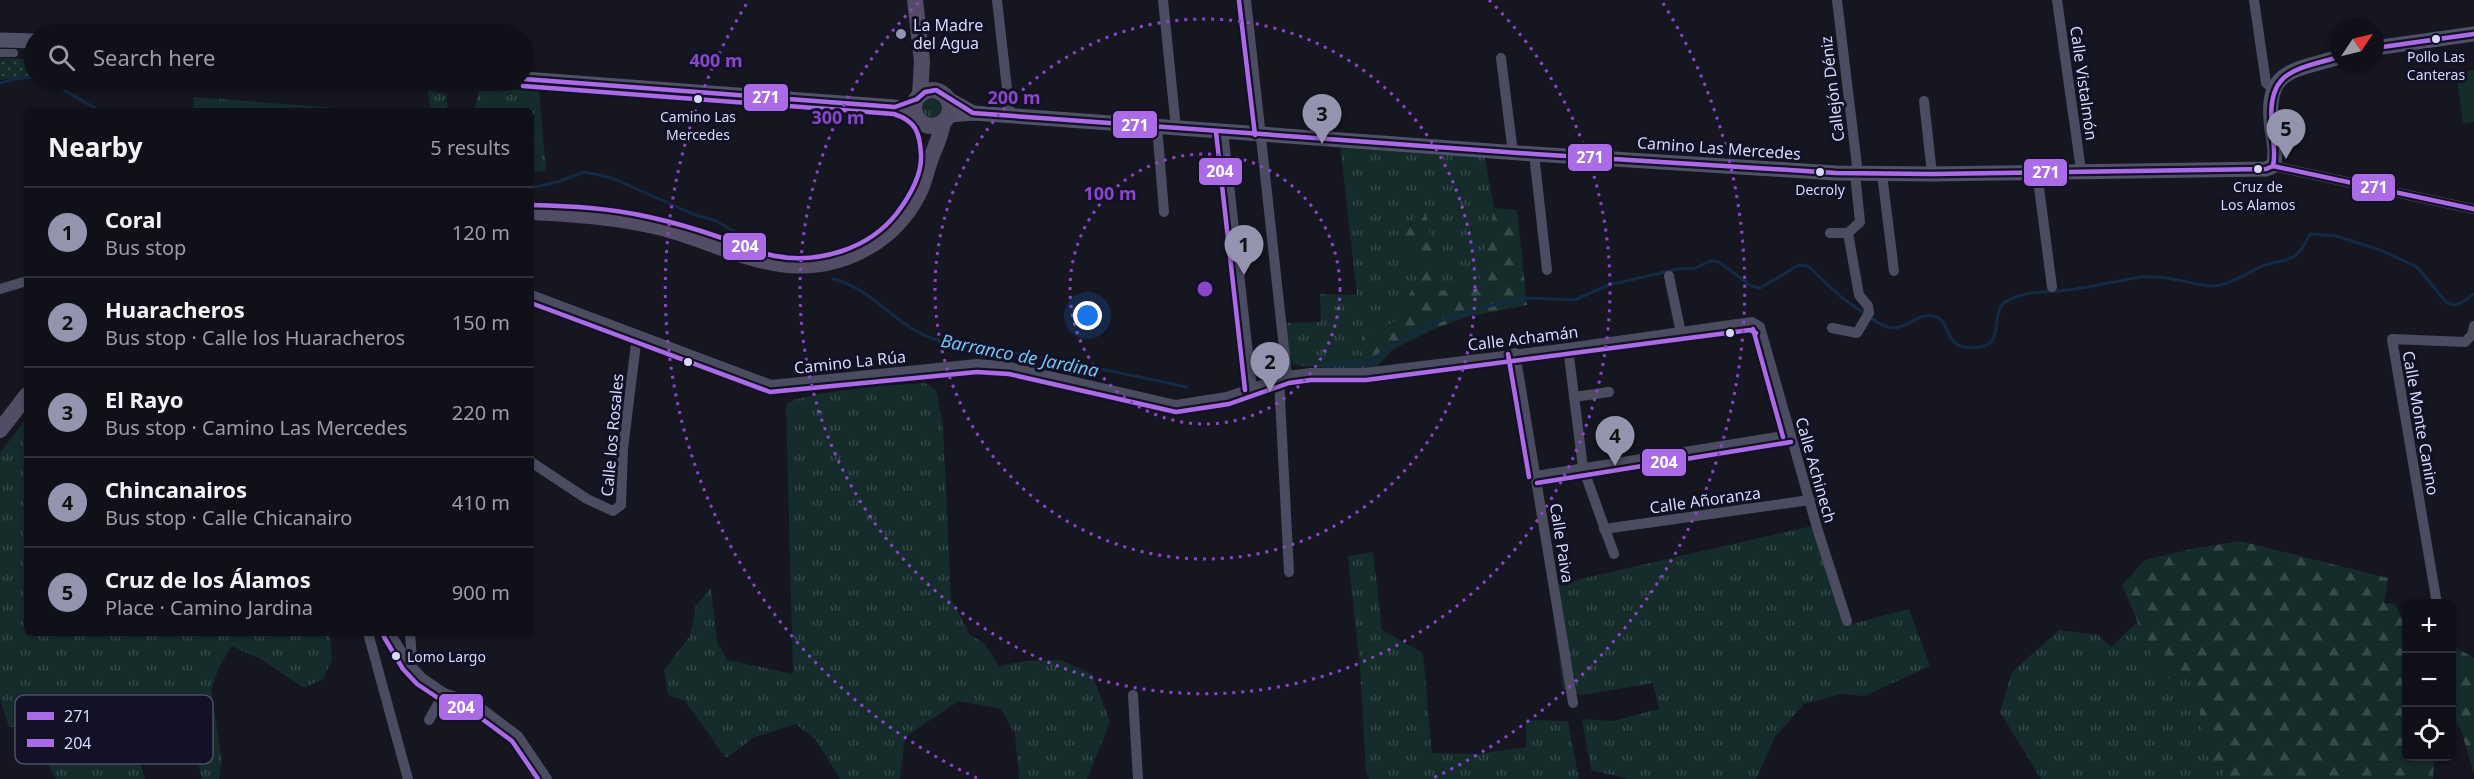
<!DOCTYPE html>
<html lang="en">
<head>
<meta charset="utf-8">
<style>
	:root { --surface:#101018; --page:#1e1e25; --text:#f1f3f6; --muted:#9c9da2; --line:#303037; --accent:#9594af }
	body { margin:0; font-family:"Noto Sans",sans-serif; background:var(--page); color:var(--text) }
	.controls { position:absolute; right:18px; bottom:18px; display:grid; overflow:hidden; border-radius:9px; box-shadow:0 2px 4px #0004 }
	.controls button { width:54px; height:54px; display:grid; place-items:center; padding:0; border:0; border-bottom:2px solid var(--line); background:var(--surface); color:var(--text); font:30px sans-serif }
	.compass { position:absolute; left:2330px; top:18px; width:54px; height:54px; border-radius:50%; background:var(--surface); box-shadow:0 2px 4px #0004; rotate:55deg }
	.you { position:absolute; left:1088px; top:316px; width:21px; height:21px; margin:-15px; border:4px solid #fff; border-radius:50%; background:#1a73e8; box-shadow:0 0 0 9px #1a73e833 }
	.badge { display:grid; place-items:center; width:39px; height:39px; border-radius:50%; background:var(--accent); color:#111; font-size:20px; font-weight:700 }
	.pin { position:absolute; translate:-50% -50px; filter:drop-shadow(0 2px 3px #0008) }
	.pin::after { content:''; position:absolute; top:32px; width:21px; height:18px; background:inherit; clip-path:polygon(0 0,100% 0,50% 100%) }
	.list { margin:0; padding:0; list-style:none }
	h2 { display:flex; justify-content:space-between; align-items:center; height:78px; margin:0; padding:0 24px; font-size:26px }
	h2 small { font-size:20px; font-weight:400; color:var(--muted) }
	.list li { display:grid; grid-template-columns:39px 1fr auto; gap:18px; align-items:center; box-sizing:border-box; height:90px; padding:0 24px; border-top:2px solid var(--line) }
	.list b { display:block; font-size:22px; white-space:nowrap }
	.list p { margin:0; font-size:20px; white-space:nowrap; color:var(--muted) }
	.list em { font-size:20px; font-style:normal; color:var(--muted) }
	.icon { flex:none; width:33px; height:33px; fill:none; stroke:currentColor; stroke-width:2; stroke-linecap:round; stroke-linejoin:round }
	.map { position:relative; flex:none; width:2474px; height:779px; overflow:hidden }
	.search { position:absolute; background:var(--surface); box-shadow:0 2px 4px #0004; left:24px; top:24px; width:510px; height:66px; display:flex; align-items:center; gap:15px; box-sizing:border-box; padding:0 21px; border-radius:33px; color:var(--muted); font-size:22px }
	.panel { position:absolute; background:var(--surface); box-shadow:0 2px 4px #0004; left:24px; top:108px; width:510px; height:528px; border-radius:9px }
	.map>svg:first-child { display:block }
	.grass { fill:url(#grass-tufts) }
	.forest { fill:url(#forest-firs) }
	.park { fill:#152c2a }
	.garden { fill:url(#garden-dots) }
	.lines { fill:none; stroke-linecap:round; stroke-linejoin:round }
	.stream { stroke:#132a44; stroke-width:3 }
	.pedestrian { stroke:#4c4c60; stroke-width:8 }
	.minor { stroke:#4c4c60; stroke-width:10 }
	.secondary { stroke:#4f5166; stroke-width:15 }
	.primary { stroke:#524d65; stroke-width:16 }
	.bus-1-casing { stroke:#121125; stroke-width:9 }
	.bus-2-casing { stroke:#121125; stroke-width:9 }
	.bus-1 { stroke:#ac6be6; stroke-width:4.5 }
	.bus-2 { stroke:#ac6be6; stroke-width:4.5 }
	.ring { fill:none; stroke:#8946c8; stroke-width:3; stroke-dasharray:3 6 }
	.poi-dot { fill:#9594af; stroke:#121125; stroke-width:2 }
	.bus-dot { fill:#d9d8fc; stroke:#121125; stroke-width:2 }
	.labels { text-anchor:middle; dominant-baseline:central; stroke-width:6; stroke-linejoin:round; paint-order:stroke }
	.bus-label { font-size:14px; fill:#d9d8fc; stroke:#121125 }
	.poi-label { font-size:16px; fill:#d9d8fc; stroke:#121125; text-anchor:start }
	.street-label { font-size:16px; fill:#d9d8fc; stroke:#121125 }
	.water-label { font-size:18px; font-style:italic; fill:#6fc4f3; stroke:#121125 }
	.key { fill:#121125; stroke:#4e4d66; stroke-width:1.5 }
	.key-label { font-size:16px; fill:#d9d8fc }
	.centre { fill:#8946c8; stroke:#121125; stroke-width:3 }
	.ring-label { font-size:18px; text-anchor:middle; font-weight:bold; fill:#8946c8; stroke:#121125; stroke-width:6; stroke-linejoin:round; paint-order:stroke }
	.line-badge { stroke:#121125; stroke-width:2 }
	.badge-label { font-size:16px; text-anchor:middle; font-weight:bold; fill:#fff }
</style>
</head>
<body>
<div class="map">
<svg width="2474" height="779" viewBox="0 0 2474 779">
	<defs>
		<pattern id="grass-tufts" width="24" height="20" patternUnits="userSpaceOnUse" patternTransform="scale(1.5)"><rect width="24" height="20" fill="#152c2a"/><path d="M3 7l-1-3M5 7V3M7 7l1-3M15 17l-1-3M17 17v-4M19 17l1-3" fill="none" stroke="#364a4a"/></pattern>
		<pattern id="forest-firs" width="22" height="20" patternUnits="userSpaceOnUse" patternTransform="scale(1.5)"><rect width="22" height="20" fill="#152c2a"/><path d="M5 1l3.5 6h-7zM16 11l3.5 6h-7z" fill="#364a4a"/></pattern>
		<pattern id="garden-dots" width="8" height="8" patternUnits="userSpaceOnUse" patternTransform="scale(1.5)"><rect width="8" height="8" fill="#152c2a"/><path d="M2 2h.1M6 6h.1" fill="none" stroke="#364a4a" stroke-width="1.8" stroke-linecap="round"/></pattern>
	</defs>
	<rect width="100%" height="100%" fill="#161620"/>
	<!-- grass -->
	<g class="grass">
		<polygon points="428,90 446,94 448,111 431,111"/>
		<polygon points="539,90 546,171 531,172 531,111 474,111 479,91"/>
		<polygon points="193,97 375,111 194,111"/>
		<circle cx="932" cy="109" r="11"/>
		<polygon points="1340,144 1484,154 1494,208 1480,279 1440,291 1424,203 1401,242 1421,269 1399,317 1377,335 1362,371 1282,364 1278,323 1321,322 1320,294 1357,295"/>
		<polygon points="925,383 936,390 943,426 951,599 970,635 984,643 999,666 1026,661 1060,660 1092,674 1110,722 1087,779 1019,779 1015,734 1001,709 959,701 905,737 900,779 840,779 816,740 796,724 755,737 726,758 685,701 668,695 664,670 690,636 696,605 711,588 717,642 727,660 793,674 786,405 793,400 819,394 868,387"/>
		<polygon points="27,417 27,633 330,633 332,660 323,679 304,688 260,659 232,646 219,667 211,690 222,761 219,779 202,779 189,722 173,702 171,724 139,730 136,750 145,779 56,779 29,728 9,727 0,699 0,453"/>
		<polygon points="1812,526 1844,626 1909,609 1930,666 1864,696 1841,694 1804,704 1775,737 1756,779 1629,779 1591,770 1582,719 1613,721 1659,709 1653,683 1582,695 1563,689 1550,586"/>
		<polygon points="1373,552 1382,630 1423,653 1432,753 1478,754 1526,747 1526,720 1568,721 1579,779 1369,779 1366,772 1360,667 1348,556"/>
		<polygon points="2138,621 2162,679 2191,676 2212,765 2228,766 2221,779 2041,779 2000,712 2012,672 2059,630 2098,635 2111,647"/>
	</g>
	<!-- forest -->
	<g class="forest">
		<polygon points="1424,202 1440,291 1480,279 1494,208 1517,210 1527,305 1466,317 1434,329 1393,349 1376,368 1362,371 1362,334 1377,335 1399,317 1421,269 1401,242"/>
		<polygon points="2240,541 2388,578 2384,603 2395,604 2406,626 2406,756 2434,757 2433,779 2221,779 2228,766 2212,765 2191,676 2162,679 2122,585 2145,560 2192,549"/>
		<polygon points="2452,645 2474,658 2474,774 2461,730 2452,716"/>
	</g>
	<!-- park -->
	<polygon class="park" points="2474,70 2474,122 2463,124 2456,73"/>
	<!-- garden -->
	<polygon class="garden" points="0,58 31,59 32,75 0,80"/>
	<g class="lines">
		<!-- stream -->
		<g class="stream">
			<polyline points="40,80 55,85 100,111"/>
			<polyline points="0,83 15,79 34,77"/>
			<polyline points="531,188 557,182 584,172 612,178 693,214 716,221 763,248"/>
			<path d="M833,279C871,287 896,327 934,339C962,347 991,349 1020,354C1076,364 1132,375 1187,387"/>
			<path d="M1870,317C1904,345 1913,308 1936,317C1953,323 1941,352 1980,347C2002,344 1993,319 2001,306C2005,300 2018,296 2025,294C2041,291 2058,292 2075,289C2097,286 2120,280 2142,277C2166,275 2186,283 2209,286C2226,287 2246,274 2260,267C2271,262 2285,262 2295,256C2302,251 2306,241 2310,234L2336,236L2380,250L2417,267L2446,302L2454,305L2459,304L2474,294"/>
			<polyline points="1324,366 1370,362 1392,345 1436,322 1493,305 1529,298 1574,300 1609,285 1678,269 1696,268 1710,261 1719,262 1751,286 1760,288 1799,265 1808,266 1841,297 1864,313"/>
		</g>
		<!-- pedestrian -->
		<polyline class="pedestrian" points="0,53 14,53"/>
		<!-- minor -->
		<g class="minor">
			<polyline points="997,0 1010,115"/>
			<polyline points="1163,0 1176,128"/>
			<polyline points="1246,0 1287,376"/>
			<polyline points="1837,0 1858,174"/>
			<polyline points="2057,0 2081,170"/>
			<polyline points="2254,0 2266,83 2272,88"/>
			<polyline points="1501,58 1513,153"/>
			<polyline points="1924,101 1932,174"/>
			<polyline points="1157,126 1164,212"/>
			<polyline points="1223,131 1252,389"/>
			<polyline points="1534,154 1547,270"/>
			<polyline points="2273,166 2474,209"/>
			<polyline points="2037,172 2052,287"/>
			<polyline points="1882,174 1894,271"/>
			<polyline points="1830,233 1848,233 1860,222 1855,174"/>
			<polyline points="1669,276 1681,333"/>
			<polyline points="0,289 27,281"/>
			<polyline points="531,295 771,385 977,364 1010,367 1176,405 1227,397 1287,376 1311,373 1365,373 1568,348 1752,322 1760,327 1818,531 1847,621"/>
			<polyline points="1832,328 1857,333 1869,313 1868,306 1859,295 1848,233"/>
			<polyline points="1568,348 1583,468 1614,554"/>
			<polyline points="1515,353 1573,703"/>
			<polyline points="1279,379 1289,572"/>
			<polyline points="1574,397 1609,392"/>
			<polyline points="531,462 587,499 613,511 621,505 623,449 637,335"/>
			<polyline points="1536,476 1790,435"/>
			<polyline points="1604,529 1810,500"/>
			<polyline points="2437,604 2392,339 2465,342 2472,335 2474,326"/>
			<polyline points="368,633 408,779"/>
			<polyline points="390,633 409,664 422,678 444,693 474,703 518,736 547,779"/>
			<polyline points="409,664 412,659 410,633"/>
			<polyline points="1133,695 1138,779"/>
			<polyline points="429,720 444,693"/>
		</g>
		<!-- secondary -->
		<g class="secondary">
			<polyline points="0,40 34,41"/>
			<polyline points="2375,48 2474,34"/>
			<polyline points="524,79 895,107 916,114"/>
			<polyline points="948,99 973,113"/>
			<path d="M949,115L973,113L1534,154L1836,173L1932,174L2266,169L2273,166C2277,154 2274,142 2272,130C2264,69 2290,72 2339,57"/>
		</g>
		<!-- primary -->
		<g class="primary">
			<polyline points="915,0 922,61 920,95"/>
			<circle cx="932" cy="108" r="18"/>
			<path d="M531,212C574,214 616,217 658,227C698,236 740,259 780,264C836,272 892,245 918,195C924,184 926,172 930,161C935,147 941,136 943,122"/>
			<polyline points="0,430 27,395"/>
		</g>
		<defs>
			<g id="bus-1">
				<polyline points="2375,48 2474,34"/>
				<polyline points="524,79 895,107 917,99"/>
				<polyline points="917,99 925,92 936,90 973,113 1534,154 1836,173 1932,174 2266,169 2273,166"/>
				<polyline points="2273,166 2474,209"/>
				<path d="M2273,166C2276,153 2273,141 2272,128C2266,71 2293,70 2339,57"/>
			</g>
			<g id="bus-2">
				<polyline points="1239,1 1255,135"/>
				<path d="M523,86L894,114C916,121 920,133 921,155C922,176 909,197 897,213C869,249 819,264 775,256C755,252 737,243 719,237C696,229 672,222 649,217C610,208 571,206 531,205"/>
				<polyline points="1216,132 1245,390"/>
				<polyline points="531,303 770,392 977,372 1009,374 1176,412 1229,404 1289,383 1311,380 1366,380 1750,330 1756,333"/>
				<polyline points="1753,329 1783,437"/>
				<polyline points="1508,354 1529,477"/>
				<polyline points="1537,483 1791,442"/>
				<polyline points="384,637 403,669 417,684 441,700 470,710 512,741 538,779"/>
			</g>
		</defs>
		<!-- bus-1 casing -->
		<use href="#bus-1" class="bus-1-casing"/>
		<!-- bus-2 casing -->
		<use href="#bus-2" class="bus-2-casing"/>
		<!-- bus-1 -->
		<use href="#bus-1" class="bus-1"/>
		<!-- bus-2 -->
		<use href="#bus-2" class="bus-2"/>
	</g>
	<!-- distance rings -->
	<g class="ring">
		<circle cx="1205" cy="289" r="135"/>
		<circle cx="1205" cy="289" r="270"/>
		<path d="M1489 0A405 405 0 1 1 921 0"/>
		<path d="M977 778A540 540 0 0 1 747 3M1663 3A540 540 0 0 1 1433 778"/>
	</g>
	<!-- markers -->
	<circle class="poi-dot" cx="901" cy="34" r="6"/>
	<g class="bus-dot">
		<circle cx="2436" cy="39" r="5"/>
		<circle cx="698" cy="99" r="5"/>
		<circle cx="2258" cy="169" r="5"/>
		<circle cx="1820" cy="172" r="5"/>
		<circle cx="1730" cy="333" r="5"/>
		<circle cx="688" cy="362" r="5"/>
		<circle cx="396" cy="656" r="5"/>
	</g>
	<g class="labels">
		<!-- bus labels -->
		<g class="bus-label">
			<text x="2436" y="56">Pollo Las<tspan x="2436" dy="18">Canteras</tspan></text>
			<text x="698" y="116">Camino Las<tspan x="698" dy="18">Mercedes</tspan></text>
			<text x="2258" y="186">Cruz de<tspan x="2258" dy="18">Los Alamos</tspan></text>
			<text x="1820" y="189">Decroly</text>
			<text x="407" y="656" text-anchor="start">Lomo Largo</text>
		</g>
		<!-- poi labels -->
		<g class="poi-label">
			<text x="913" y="25">La Madre<tspan x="913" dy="18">del Agua</tspan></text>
		</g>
		<!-- street labels -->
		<g class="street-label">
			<text transform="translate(2084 83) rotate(82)">Calle Vistalmón</text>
			<text transform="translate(1832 89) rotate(-97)">Callejón Déniz</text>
			<text transform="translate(1719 148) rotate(4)">Camino Las Mercedes</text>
			<text transform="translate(1523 338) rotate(-7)">Calle Achamán</text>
			<text transform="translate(850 362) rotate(-6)">Camino La Rúa</text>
			<text transform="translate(2421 423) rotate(80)">Calle Monte Canino</text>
			<text transform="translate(612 435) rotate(-85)">Calle los Rosales</text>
			<text transform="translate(1816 470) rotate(74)">Calle Achinech</text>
			<text transform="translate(1705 500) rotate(-8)">Calle Añoranza</text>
			<text transform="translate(1562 543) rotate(81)">Calle Paiva</text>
		</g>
		<!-- water labels -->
		<g class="water-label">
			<text transform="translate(1020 355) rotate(11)">Barranco de Jardina</text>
		</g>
	</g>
	<!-- legend -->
	<rect x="15" y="695" width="198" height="69" rx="9" class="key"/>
	<rect x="27" y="712" width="27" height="8" fill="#ac6be6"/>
	<rect x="27" y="739" width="27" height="8" fill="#ac6be6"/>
	<g class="key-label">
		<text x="64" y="722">271</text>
		<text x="64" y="749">204</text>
	</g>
	<circle cx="1205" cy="289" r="9" class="centre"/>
	<g class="ring-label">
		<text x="716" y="67">400 m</text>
		<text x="1014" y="104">200 m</text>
		<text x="838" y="124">300 m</text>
		<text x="1110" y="200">100 m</text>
	</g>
	<g class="line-badge">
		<rect x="743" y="83" width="46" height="29" rx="6" fill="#ac6be6"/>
		<rect x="1112" y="110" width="46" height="29" rx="6" fill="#ac6be6"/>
		<rect x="1567" y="143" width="46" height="29" rx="6" fill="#ac6be6"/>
		<rect x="1198" y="157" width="45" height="29" rx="6" fill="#ac6be6"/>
		<rect x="2023" y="158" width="45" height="29" rx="6" fill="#ac6be6"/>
		<rect x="2351" y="173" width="45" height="29" rx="6" fill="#ac6be6"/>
		<rect x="722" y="232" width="45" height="29" rx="6" fill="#ac6be6"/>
		<rect x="1641" y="448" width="46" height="29" rx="6" fill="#ac6be6"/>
		<rect x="438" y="693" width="46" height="28" rx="6" fill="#ac6be6"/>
	</g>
	<g class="badge-label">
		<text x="766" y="103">271</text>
		<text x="1135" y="131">271</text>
		<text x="1590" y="163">271</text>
		<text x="1220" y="177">204</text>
		<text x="2046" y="178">271</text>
		<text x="2374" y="193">271</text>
		<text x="745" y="252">204</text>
		<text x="1664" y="468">204</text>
		<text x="461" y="713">204</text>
	</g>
</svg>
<div class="controls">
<button>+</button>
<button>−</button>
<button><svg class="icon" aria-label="locate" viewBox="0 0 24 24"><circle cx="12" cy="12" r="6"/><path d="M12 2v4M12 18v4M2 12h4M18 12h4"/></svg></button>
</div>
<svg class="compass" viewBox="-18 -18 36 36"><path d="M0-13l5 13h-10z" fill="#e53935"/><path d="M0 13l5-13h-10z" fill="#9c9da2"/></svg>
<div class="you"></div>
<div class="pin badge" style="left:1244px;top:275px">1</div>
<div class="pin badge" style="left:1270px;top:392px">2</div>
<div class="pin badge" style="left:1322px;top:144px">3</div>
<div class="pin badge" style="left:1615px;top:466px">4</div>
<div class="pin badge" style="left:2286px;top:159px">5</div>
<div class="search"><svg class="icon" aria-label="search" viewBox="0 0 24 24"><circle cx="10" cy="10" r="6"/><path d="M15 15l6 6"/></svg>Search here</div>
<section class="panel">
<h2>Nearby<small>5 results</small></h2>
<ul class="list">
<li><span class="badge">1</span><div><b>Coral</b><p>Bus stop</p></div><em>120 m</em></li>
<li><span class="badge">2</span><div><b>Huaracheros</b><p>Bus stop · Calle los Huaracheros</p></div><em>150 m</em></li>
<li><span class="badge">3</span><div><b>El Rayo</b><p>Bus stop · Camino Las Mercedes</p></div><em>220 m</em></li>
<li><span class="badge">4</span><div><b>Chincanairos</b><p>Bus stop · Calle Chicanairo</p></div><em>410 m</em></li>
<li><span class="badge">5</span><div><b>Cruz de los Álamos</b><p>Place · Camino Jardina</p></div><em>900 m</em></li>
</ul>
</section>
</div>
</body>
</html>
